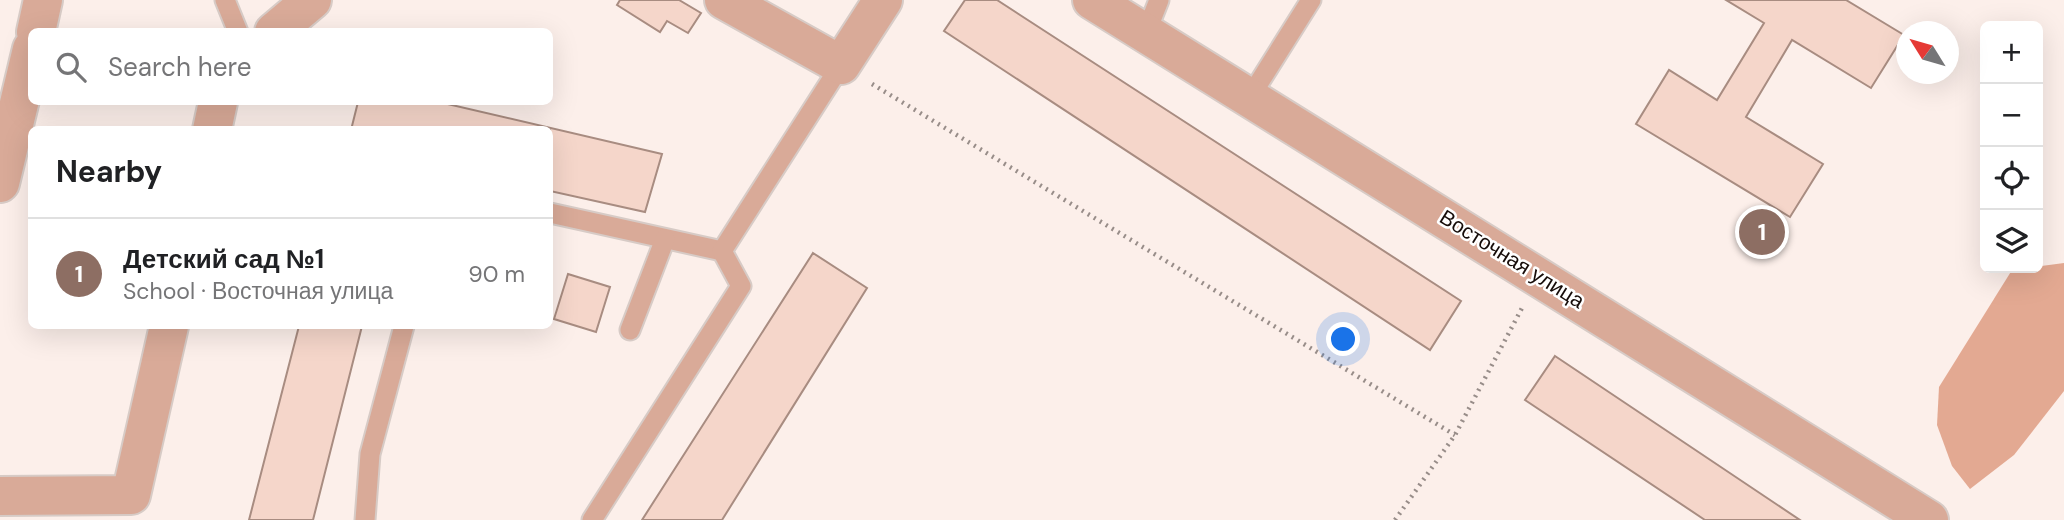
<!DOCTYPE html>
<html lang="en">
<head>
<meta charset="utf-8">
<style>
	:root { --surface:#fff; --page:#f6f6f6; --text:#202124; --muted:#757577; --line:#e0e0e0; --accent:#418987 }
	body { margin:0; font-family:"DM Sans",sans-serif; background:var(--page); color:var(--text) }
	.controls { position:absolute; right:21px; top:21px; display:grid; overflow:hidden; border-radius:10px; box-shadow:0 7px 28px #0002 }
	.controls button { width:63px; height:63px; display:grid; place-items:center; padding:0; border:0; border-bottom:2px solid var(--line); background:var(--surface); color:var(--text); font:35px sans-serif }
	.compass { position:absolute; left:1896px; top:21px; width:63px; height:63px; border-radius:50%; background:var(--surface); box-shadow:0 7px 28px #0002; rotate:307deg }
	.you { position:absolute; left:1344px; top:340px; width:24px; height:24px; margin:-18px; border:5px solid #fff; border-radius:50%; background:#1a73e8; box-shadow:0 0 0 10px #1a73e833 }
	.badge { display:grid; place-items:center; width:46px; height:46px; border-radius:50%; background:var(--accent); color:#fff; font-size:23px; font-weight:700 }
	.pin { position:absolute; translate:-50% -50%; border:4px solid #fff; box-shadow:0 2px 7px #0006 }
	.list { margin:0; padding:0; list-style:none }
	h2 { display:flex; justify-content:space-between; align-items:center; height:91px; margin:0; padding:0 28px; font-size:30px }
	h2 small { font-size:23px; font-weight:400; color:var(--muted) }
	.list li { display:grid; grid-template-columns:46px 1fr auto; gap:21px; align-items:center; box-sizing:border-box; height:112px; padding:0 28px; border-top:2px solid var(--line) }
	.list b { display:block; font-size:26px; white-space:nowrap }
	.list p { margin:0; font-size:23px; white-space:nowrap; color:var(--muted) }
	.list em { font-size:23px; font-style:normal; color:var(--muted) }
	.icon { flex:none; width:38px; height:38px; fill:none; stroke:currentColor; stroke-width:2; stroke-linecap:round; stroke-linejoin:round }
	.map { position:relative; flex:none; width:2064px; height:520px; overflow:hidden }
	.search { position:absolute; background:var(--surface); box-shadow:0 7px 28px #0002; left:28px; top:28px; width:525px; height:77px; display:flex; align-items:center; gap:18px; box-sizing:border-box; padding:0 24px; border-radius:10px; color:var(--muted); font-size:26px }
	.panel { position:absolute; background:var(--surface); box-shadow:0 7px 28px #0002; left:28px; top:126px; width:525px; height:203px; border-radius:10px }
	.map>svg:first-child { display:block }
	.forest { fill:#e3a992 }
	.building { fill:#f5d6ca; stroke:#a88c81; stroke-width:2 }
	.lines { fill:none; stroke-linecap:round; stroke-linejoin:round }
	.service-casing { stroke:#d7cbc6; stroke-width:23 }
	.minor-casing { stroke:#d7cbc6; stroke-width:42 }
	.path { stroke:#988d89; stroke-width:4.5; stroke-dasharray:2 5; stroke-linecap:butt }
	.service { stroke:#d9aa98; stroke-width:19 }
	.minor { stroke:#d9aa98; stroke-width:38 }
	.labels { text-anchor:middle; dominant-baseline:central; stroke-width:5; stroke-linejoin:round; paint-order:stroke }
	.street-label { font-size:21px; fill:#160c09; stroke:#fff }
</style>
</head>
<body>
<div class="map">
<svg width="2064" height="520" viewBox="0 0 2064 520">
	<rect width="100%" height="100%" fill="#fcefea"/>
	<!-- forest -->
	<polygon class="forest" points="2064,263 2064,391 2014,455 1970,489 1952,466 1937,425 1939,387 2012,270"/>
	<!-- building -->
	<g class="building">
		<polygon points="620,0 679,0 701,13 688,33 667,21 660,32 617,5"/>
		<polygon points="965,0 997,0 1461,301 1430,350 944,31"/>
		<polygon points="1726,0 1846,0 1904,35 1871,88 1792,40 1746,117 1823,164 1790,217 1636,124 1669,70 1717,100 1764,23"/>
		<polygon points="358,102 439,102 662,154 645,212 550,191 550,130 351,130"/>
		<polygon points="813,253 867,288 722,520 642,520"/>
		<polygon points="568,274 610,287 596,332 554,319"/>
		<polygon points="299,326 362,326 313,520 249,520"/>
		<polygon points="1555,356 1800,520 1705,520 1525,400"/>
	</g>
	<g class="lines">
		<defs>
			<g id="service">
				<polyline points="225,0 238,32"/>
				<polyline points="1146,33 1159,0"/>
				<polyline points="1250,97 1311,0"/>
				<polyline points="550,213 722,251"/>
				<polyline points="630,330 665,239"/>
				<polyline points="365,520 370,454 404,326"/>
				<polyline points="592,520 741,286 722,251 841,65"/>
			</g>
			<g id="minor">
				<polyline points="724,0 841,65 883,0"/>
				<polyline points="1092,0 1929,520"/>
				<polyline points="36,32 43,0"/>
				<polyline points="274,32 312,0"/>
				<polyline points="212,130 218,102"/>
				<polyline points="0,183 32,49"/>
				<polyline points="0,496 131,495 169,326"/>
			</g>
		</defs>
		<!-- service casing -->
		<use href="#service" class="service-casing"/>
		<!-- minor casing -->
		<use href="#minor" class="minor-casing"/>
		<!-- path -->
		<g class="path">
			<polyline points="872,84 1455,435"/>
			<polyline points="1395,520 1455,435 1522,308"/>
		</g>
		<!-- service -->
		<use href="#service" class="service"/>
		<!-- minor -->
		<use href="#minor" class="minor"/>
	</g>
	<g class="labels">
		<!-- street labels -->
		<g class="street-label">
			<text transform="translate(1512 259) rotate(32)">Восточная улица</text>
		</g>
	</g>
</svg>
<div class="controls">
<button>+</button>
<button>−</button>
<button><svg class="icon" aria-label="locate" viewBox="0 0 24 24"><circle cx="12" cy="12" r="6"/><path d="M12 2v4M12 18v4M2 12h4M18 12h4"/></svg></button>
<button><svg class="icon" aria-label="layers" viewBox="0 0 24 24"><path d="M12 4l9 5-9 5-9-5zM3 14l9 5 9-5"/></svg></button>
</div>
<svg class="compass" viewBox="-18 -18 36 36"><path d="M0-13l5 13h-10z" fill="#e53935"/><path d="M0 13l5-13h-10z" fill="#757577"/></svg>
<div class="you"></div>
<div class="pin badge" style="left:1762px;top:232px;background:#8d6e63">1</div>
<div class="search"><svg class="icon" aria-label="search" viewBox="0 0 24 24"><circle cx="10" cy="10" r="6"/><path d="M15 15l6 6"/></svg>Search here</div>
<section class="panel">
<h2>Nearby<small></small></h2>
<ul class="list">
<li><span class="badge" style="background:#8d6e63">1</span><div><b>Детский сад №1</b><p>School · Восточная улица</p></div><em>90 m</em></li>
</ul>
</section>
</div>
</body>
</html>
